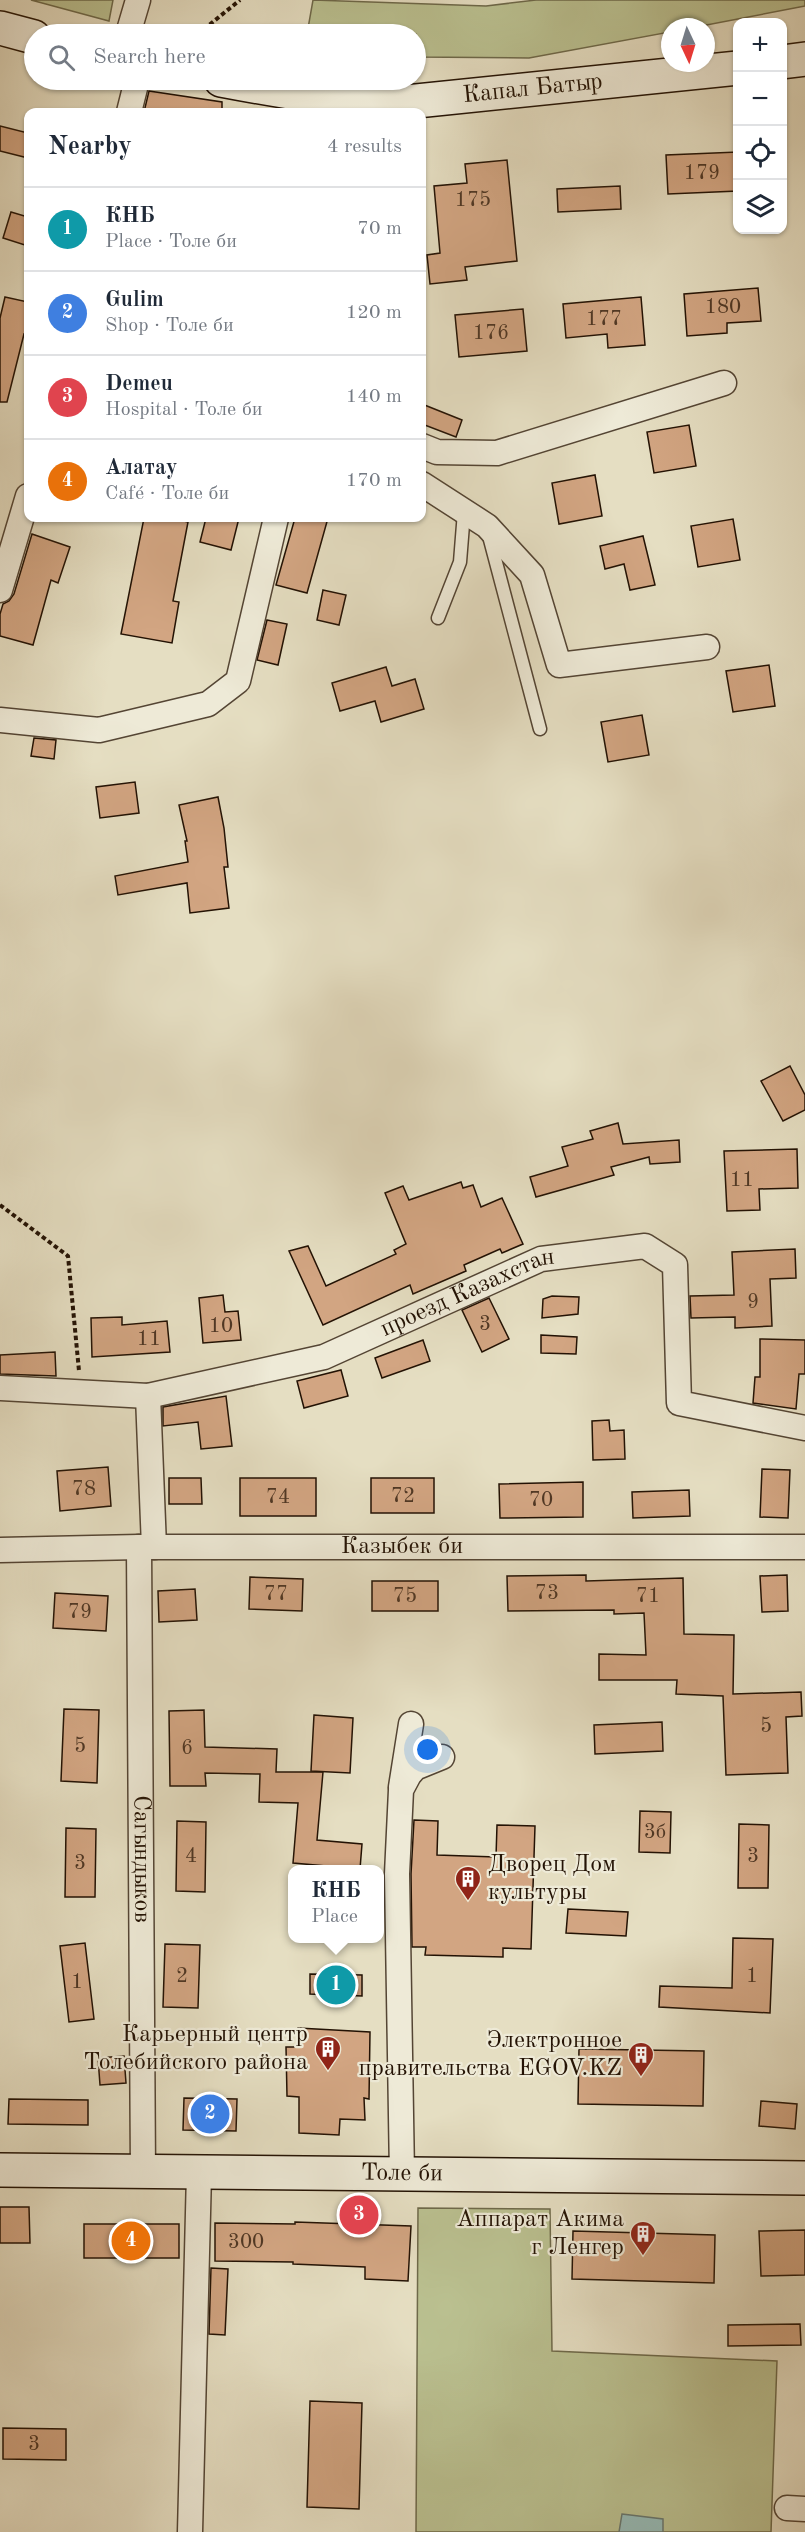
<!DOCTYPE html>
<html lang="en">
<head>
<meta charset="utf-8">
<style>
	:root { --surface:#fff; --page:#f6f6f7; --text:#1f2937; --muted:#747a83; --line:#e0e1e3; --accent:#8f2418 }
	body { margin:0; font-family:"Old Standard TT",serif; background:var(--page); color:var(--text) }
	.controls { position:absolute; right:18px; top:18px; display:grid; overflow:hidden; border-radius:12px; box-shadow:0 2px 4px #0004 }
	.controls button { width:54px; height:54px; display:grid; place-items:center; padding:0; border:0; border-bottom:2px solid var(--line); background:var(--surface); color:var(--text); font:30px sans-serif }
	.compass { position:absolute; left:661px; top:18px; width:54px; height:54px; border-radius:50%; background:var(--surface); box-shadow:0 2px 4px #0004; rotate:176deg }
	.you { position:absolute; left:428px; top:1750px; width:21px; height:21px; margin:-15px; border:4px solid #fff; border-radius:50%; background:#1a73e8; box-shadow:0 0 0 9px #1a73e833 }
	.badge { display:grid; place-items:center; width:39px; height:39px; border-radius:50%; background:var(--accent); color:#fff; font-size:20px; font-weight:700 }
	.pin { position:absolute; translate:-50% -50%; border:3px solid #fff; box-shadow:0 2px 6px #0006 }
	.popup { position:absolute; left:288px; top:1865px; width:96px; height:78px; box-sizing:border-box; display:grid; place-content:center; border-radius:12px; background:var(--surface); filter:drop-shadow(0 2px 4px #0005); font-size:20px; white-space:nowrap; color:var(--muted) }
	.popup b { font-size:22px; color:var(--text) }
	.popup::after { content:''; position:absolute; left:50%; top:100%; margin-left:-12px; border:12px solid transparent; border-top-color:var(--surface) }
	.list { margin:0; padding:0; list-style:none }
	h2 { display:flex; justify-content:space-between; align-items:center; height:78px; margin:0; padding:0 24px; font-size:26px }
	h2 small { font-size:20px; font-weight:400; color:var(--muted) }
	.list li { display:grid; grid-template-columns:39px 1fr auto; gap:18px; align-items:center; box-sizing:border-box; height:84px; padding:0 24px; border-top:2px solid var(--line) }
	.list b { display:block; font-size:22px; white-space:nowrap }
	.list p { margin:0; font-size:20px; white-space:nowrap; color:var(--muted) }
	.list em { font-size:20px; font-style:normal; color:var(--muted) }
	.icon { flex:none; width:33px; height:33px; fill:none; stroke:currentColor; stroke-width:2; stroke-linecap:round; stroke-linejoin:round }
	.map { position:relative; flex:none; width:805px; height:2532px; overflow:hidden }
	.search { position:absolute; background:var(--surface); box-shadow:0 2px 4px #0004; left:24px; top:24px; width:402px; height:66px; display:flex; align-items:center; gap:15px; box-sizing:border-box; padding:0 21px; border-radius:33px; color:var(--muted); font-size:22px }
	.panel { position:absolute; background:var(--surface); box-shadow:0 2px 4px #0004; left:24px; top:108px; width:402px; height:414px; border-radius:12px }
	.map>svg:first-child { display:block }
	.green { fill:#bac090; stroke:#6e694a; stroke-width:1.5 }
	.water { fill:#96bbb7; stroke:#68776f; stroke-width:1.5 }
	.building { fill:#d2a582; stroke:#231204; stroke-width:1.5 }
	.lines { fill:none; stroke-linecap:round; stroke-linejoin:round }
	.service-casing { stroke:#544534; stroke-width:15 }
	.minor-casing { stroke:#544534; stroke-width:27 }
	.secondary-casing { stroke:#231204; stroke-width:36 }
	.path { stroke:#231204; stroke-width:4; stroke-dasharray:4.5 3; stroke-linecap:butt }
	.service { stroke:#eeead7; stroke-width:12 }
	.minor { stroke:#eeead7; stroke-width:24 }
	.secondary { stroke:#eeead7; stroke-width:33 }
	.labels { text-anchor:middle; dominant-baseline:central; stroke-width:4.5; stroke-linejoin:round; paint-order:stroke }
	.number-label { font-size:21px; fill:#4f3724 }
	.street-label { font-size:24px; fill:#231204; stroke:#eeead7 }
	.poi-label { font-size:24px; fill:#231204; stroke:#eeead7; text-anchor:end }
</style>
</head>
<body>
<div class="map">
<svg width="805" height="2532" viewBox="0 0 805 2532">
	<rect width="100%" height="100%" fill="#e5dec2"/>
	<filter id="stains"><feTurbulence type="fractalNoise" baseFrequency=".00333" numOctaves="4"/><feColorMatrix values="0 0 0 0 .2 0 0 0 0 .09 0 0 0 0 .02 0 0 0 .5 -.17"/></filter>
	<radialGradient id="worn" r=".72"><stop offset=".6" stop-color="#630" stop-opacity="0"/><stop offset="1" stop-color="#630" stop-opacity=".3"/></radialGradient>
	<!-- green -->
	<g class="green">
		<polygon points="31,0 113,0 109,21"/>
		<polygon points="313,0 486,6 536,0 805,0 805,6 696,27 670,27 670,32 529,58 416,57 416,34 307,34"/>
		<polygon points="418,2208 550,2209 552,2351 777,2361 771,2532 416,2532"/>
	</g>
	<!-- water -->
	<polygon class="water" points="622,2514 663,2519 663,2532 619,2532"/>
	<!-- building -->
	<g class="building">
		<polygon points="149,91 222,102 222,112 144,112"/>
		<polygon points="0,126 28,133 28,158 0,151"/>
		<polygon points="738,152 738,191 668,194 666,155"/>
		<polygon points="507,160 517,261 465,267 467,280 430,284 427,255 440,253 434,186 467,183 465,164"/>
		<polygon points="620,186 621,209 558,212 557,189"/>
		<polygon points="11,212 28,217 28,246 3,238"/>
		<polygon points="758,288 761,321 727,323 727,333 687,336 684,294"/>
		<polygon points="5,297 28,302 28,335 24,334 7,402 0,402 0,318"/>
		<polygon points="641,297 645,345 608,348 607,334 566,338 563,304"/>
		<polygon points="523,309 527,351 459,357 455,315"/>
		<polygon points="422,404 462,420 456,437 422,424"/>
		<polygon points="689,425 696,466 654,473 647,432"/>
		<polygon points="595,475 602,516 559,524 552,483"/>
		<polygon points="144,518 171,518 188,522 173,601 179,602 172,643 121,634"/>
		<polygon points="206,518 239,518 231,550 200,542"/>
		<polygon points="295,518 328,518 307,593 276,585"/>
		<polygon points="733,519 740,560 698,567 691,526"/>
		<polygon points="32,534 70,547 58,583 51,580 33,645 0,636 0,614 3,604 9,601 14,594"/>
		<polygon points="643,536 655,585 630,590 624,564 605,569 600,546"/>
		<polygon points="323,590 346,595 339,625 317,620"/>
		<polygon points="267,620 287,624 278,665 257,660"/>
		<polygon points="769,665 775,706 733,712 726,671"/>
		<polygon points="386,667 392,686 415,679 424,709 381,722 375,701 340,711 332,683"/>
		<polygon points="642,715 649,755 608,762 601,722"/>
		<polygon points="34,738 56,740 54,759 31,756"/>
		<polygon points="135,782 139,813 100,818 96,787"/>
		<polygon points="218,797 224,828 228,867 224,867 229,908 190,913 187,883 118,895 115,876 188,862 185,841 187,841 179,805"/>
		<polygon points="790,1066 805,1095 805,1110 783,1121 761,1081"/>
		<polygon points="618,1123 623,1144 679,1140 680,1162 650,1164 649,1157 611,1167 614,1175 536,1197 530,1177 568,1166 562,1147 593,1139 590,1131"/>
		<polygon points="797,1149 798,1188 759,1189 760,1210 727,1211 724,1151"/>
		<polygon points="461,1182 463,1188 473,1185 481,1207 502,1198 523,1244 502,1253 500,1249 464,1265 466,1271 413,1294 410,1285 323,1325 289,1251 308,1246 326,1286 396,1254 394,1250 406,1244 385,1193 403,1186 409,1200"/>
		<polygon points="795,1249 796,1278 770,1279 772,1326 735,1328 735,1317 691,1318 690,1296 734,1295 732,1252"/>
		<polygon points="223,1295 225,1312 238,1311 241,1340 203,1343 199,1298"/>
		<polygon points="552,1296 579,1297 578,1314 542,1318 543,1299"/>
		<polygon points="489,1298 509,1339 482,1352 462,1310"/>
		<polygon points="122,1317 122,1325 167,1321 170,1352 92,1357 91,1318"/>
		<polygon points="541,1335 577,1337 576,1354 541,1353"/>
		<polygon points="760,1339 805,1340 805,1374 799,1374 796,1409 753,1403 755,1377 760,1377"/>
		<polygon points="423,1340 430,1361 382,1378 375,1358"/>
		<polygon points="55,1352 56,1376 0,1374 0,1355"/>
		<polygon points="341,1370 348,1396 304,1408 297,1381"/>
		<polygon points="226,1396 232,1446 201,1449 198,1422 163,1426 163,1407"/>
		<polygon points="609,1420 610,1431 624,1430 625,1459 593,1460 592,1421"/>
		<polygon points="108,1467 111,1506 60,1511 57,1471"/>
		<polygon points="762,1469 790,1470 788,1518 760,1517"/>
		<polygon points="169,1478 201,1478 202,1504 169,1504"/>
		<rect x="240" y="1478" width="76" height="38"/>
		<rect x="371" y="1478" width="63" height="35"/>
		<polygon points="583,1482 583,1517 500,1518 499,1484"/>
		<polygon points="689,1490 690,1516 633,1518 632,1492"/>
		<polygon points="586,1575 586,1581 683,1578 684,1634 734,1635 733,1694 801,1692 802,1716 786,1717 788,1773 726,1775 723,1696 676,1694 677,1680 599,1680 599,1654 646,1655 644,1613 614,1614 614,1610 508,1611 507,1576"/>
		<polygon points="787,1575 788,1611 762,1612 760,1576"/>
		<polygon points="250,1577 303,1579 302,1611 249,1609"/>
		<rect x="372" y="1581" width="66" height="30"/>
		<polygon points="195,1589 197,1620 159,1622 158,1591"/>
		<polygon points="55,1593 108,1596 106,1631 53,1628"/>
		<polygon points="64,1709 99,1710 97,1783 61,1781"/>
		<polygon points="204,1710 205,1747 277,1749 276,1772 323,1772 317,1840 362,1844 360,1869 293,1863 298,1803 259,1802 260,1774 205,1773 206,1786 170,1786 169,1711"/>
		<polygon points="314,1715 353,1718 350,1773 311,1771"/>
		<polygon points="662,1722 663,1751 595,1754 594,1725"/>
		<polygon points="640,1811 671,1812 670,1853 639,1852"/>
		<polygon points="414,1820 438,1821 437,1855 496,1857 497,1825 535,1826 531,1949 503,1948 503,1957 425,1955 426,1947 412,1947 411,1874"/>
		<polygon points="177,1821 206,1822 205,1892 176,1891"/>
		<polygon points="739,1824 769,1825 768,1888 738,1888"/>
		<polygon points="66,1828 96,1829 95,1897 65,1897"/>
		<polygon points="568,1909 628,1912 626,1936 566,1933"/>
		<polygon points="733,1938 773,1939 770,2013 659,2007 660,1986 732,1988"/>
		<polygon points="85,1943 94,2019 69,2022 60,1946"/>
		<polygon points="165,1944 200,1945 198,2008 163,2007"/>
		<polygon points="310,1974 362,1975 362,1996 310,1994"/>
		<polygon points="298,2028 370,2032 369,2099 364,2098 365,2120 340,2119 339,2135 299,2133 299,2097 287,2096 286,2047 297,2047"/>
		<polygon points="579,2049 704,2051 703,2106 578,2104"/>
		<polygon points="124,2056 126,2083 100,2085 98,2058"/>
		<polygon points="184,2098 237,2099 236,2131 183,2130"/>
		<polygon points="9,2099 88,2100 88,2125 8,2124"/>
		<polygon points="761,2101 797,2104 795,2129 759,2126"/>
		<polygon points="0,2207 29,2207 30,2243 0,2243"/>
		<polygon points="295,2222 411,2226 408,2281 365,2279 365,2267 293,2264 293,2262 215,2261 215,2223 295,2224"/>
		<rect x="84" y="2224" width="95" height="34"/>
		<polygon points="805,2230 805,2275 761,2276 759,2231"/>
		<polygon points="573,2231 715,2235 714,2283 572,2279"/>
		<polygon points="211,2268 228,2269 225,2335 209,2334"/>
		<polygon points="800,2324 801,2345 728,2346 728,2325"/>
		<polygon points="310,2401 362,2403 359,2509 307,2507"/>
		<polygon points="3,2428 66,2429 66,2460 3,2459"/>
	</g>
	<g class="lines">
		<defs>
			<g id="service">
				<polyline points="489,536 540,729"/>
				<polyline points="438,618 460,562 464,512"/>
			</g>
			<g id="minor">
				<polyline points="128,34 138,0"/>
				<polyline points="129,112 137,80"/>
				<polyline points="422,446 437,452 497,453 724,383"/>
				<polyline points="422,484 487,526 532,575 559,665 707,647"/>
				<polyline points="0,590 28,496"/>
				<polyline points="0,720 99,730 208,704 238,681 276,518"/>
				<path id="s1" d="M0,1388L148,1396L324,1357L541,1259L645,1246L675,1265L679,1403L805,1428"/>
				<polyline points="148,1396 154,1547"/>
				<path id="s2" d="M139,1547L143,2173"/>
				<path id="s3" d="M0,1550L139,1547H805"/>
				<polyline points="401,1787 411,1724"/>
				<polyline points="402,2175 397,1874 401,1790 409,1775 415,1768 442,1757"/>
				<polyline points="787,2508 805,2509"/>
				<polyline points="190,2532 199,2173"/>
			</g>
			<g id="secondary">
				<polyline points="0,28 34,37"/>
				<polyline points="782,62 805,59"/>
				<path id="s4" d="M221,80C279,91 337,101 397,103L738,68"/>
				<path id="s5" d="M0,2170L805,2178"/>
			</g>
		</defs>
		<!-- service casing -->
		<use href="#service" class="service-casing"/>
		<!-- minor casing -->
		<use href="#minor" class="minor-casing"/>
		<!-- secondary casing -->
		<use href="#secondary" class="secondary-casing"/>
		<!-- path -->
		<g class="path">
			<polyline points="198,34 240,0"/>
			<polyline points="0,1205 68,1256 79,1371"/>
		</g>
		<!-- service -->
		<use href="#service" class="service"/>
		<!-- minor -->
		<use href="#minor" class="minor"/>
		<!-- secondary -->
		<use href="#secondary" class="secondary"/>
	</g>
	<!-- icons -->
	<defs>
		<symbol id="building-pin" viewBox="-11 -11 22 30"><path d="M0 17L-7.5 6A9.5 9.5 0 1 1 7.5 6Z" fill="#8f2418" stroke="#eeead7"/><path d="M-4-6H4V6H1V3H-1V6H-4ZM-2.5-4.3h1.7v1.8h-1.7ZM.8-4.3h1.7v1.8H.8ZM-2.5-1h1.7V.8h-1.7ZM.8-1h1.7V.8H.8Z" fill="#fff"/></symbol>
	</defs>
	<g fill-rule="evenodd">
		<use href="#building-pin" x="453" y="1864" width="30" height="40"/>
		<use href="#building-pin" x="313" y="2034" width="30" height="40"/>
		<use href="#building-pin" x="626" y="2040" width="30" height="40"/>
		<use href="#building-pin" x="628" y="2219" width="30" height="40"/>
	</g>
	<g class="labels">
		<!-- number labels -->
		<g class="number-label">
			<text x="702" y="173">179</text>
			<text x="473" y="200">175</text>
			<text x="723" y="307">180</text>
			<text x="604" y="319">177</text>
			<text x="491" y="333">176</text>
			<text x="742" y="1180">11</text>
			<text x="753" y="1302">9</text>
			<text x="485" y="1324">3</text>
			<text x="221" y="1326">10</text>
			<text x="149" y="1339">11</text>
			<text x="84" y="1489">78</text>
			<text x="403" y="1496">72</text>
			<text x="278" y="1497">74</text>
			<text x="541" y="1500">70</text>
			<text x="547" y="1593">73</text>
			<text x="276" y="1594">77</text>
			<text x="405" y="1596">75</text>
			<text x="648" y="1596">71</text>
			<text x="80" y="1612">79</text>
			<text x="766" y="1726">5</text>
			<text x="80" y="1746">5</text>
			<text x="187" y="1748">6</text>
			<text x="655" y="1832">3б</text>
			<text x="191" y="1856">4</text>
			<text x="753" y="1856">3</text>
			<text x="80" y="1863">3</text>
			<text x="182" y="1976">2</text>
			<text x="752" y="1976">1</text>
			<text x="77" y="1982">1</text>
			<text x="246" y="2242">300</text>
			<text x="34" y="2444">3</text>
		</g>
		<!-- street labels -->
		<g class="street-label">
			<text stroke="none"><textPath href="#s4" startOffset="314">Капал Батыр</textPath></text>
			<text stroke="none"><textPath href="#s1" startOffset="486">проезд Казахстан</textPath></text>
			<text stroke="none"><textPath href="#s3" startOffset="402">Казыбек би</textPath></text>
			<text stroke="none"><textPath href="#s2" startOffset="312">Сагындыков</textPath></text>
			<text stroke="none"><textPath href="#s5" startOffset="402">Толе би</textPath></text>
		</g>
		<!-- poi labels -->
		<g class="poi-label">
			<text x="488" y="1865" text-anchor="start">Дворец Дом<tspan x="488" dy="28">культуры</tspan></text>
			<text x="308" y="2035">Карьерный центр<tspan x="308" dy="28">Толебийского района</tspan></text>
			<text x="622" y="2041">Электронное<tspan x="622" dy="28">правительства EGOV.KZ</tspan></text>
			<text x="624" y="2220">Аппарат Акима<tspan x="624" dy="28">г Ленгер</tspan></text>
		</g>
	</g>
	<rect width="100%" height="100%" filter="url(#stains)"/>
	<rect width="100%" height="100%" fill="url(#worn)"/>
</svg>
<div class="controls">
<button>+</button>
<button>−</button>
<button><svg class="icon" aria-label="locate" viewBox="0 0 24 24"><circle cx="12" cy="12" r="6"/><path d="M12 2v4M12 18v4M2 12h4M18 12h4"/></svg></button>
<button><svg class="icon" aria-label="layers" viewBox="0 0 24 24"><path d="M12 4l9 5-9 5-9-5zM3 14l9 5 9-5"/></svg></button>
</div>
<svg class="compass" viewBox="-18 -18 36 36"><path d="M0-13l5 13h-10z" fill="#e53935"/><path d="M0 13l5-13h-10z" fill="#747a83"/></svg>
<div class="you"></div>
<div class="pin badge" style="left:336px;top:1985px;background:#0f9aa8">1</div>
<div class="popup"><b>КНБ</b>Place</div>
<div class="pin badge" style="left:210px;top:2114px;background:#3f7fe0">2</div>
<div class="pin badge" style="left:359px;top:2215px;background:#e0444e">3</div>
<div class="pin badge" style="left:131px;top:2241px;background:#e8710a">4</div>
<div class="search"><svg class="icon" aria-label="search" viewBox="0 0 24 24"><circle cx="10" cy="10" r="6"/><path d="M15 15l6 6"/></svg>Search here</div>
<section class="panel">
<h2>Nearby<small>4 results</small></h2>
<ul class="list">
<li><span class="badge" style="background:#0f9aa8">1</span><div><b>КНБ</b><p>Place · Толе би</p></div><em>70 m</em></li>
<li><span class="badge" style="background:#3f7fe0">2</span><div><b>Gulim</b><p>Shop · Толе би</p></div><em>120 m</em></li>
<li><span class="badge" style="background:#e0444e">3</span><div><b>Demeu</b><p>Hospital · Толе би</p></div><em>140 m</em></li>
<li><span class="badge" style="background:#e8710a">4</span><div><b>Алатау</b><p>Café · Толе би</p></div><em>170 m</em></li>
</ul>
</section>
</div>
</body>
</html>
